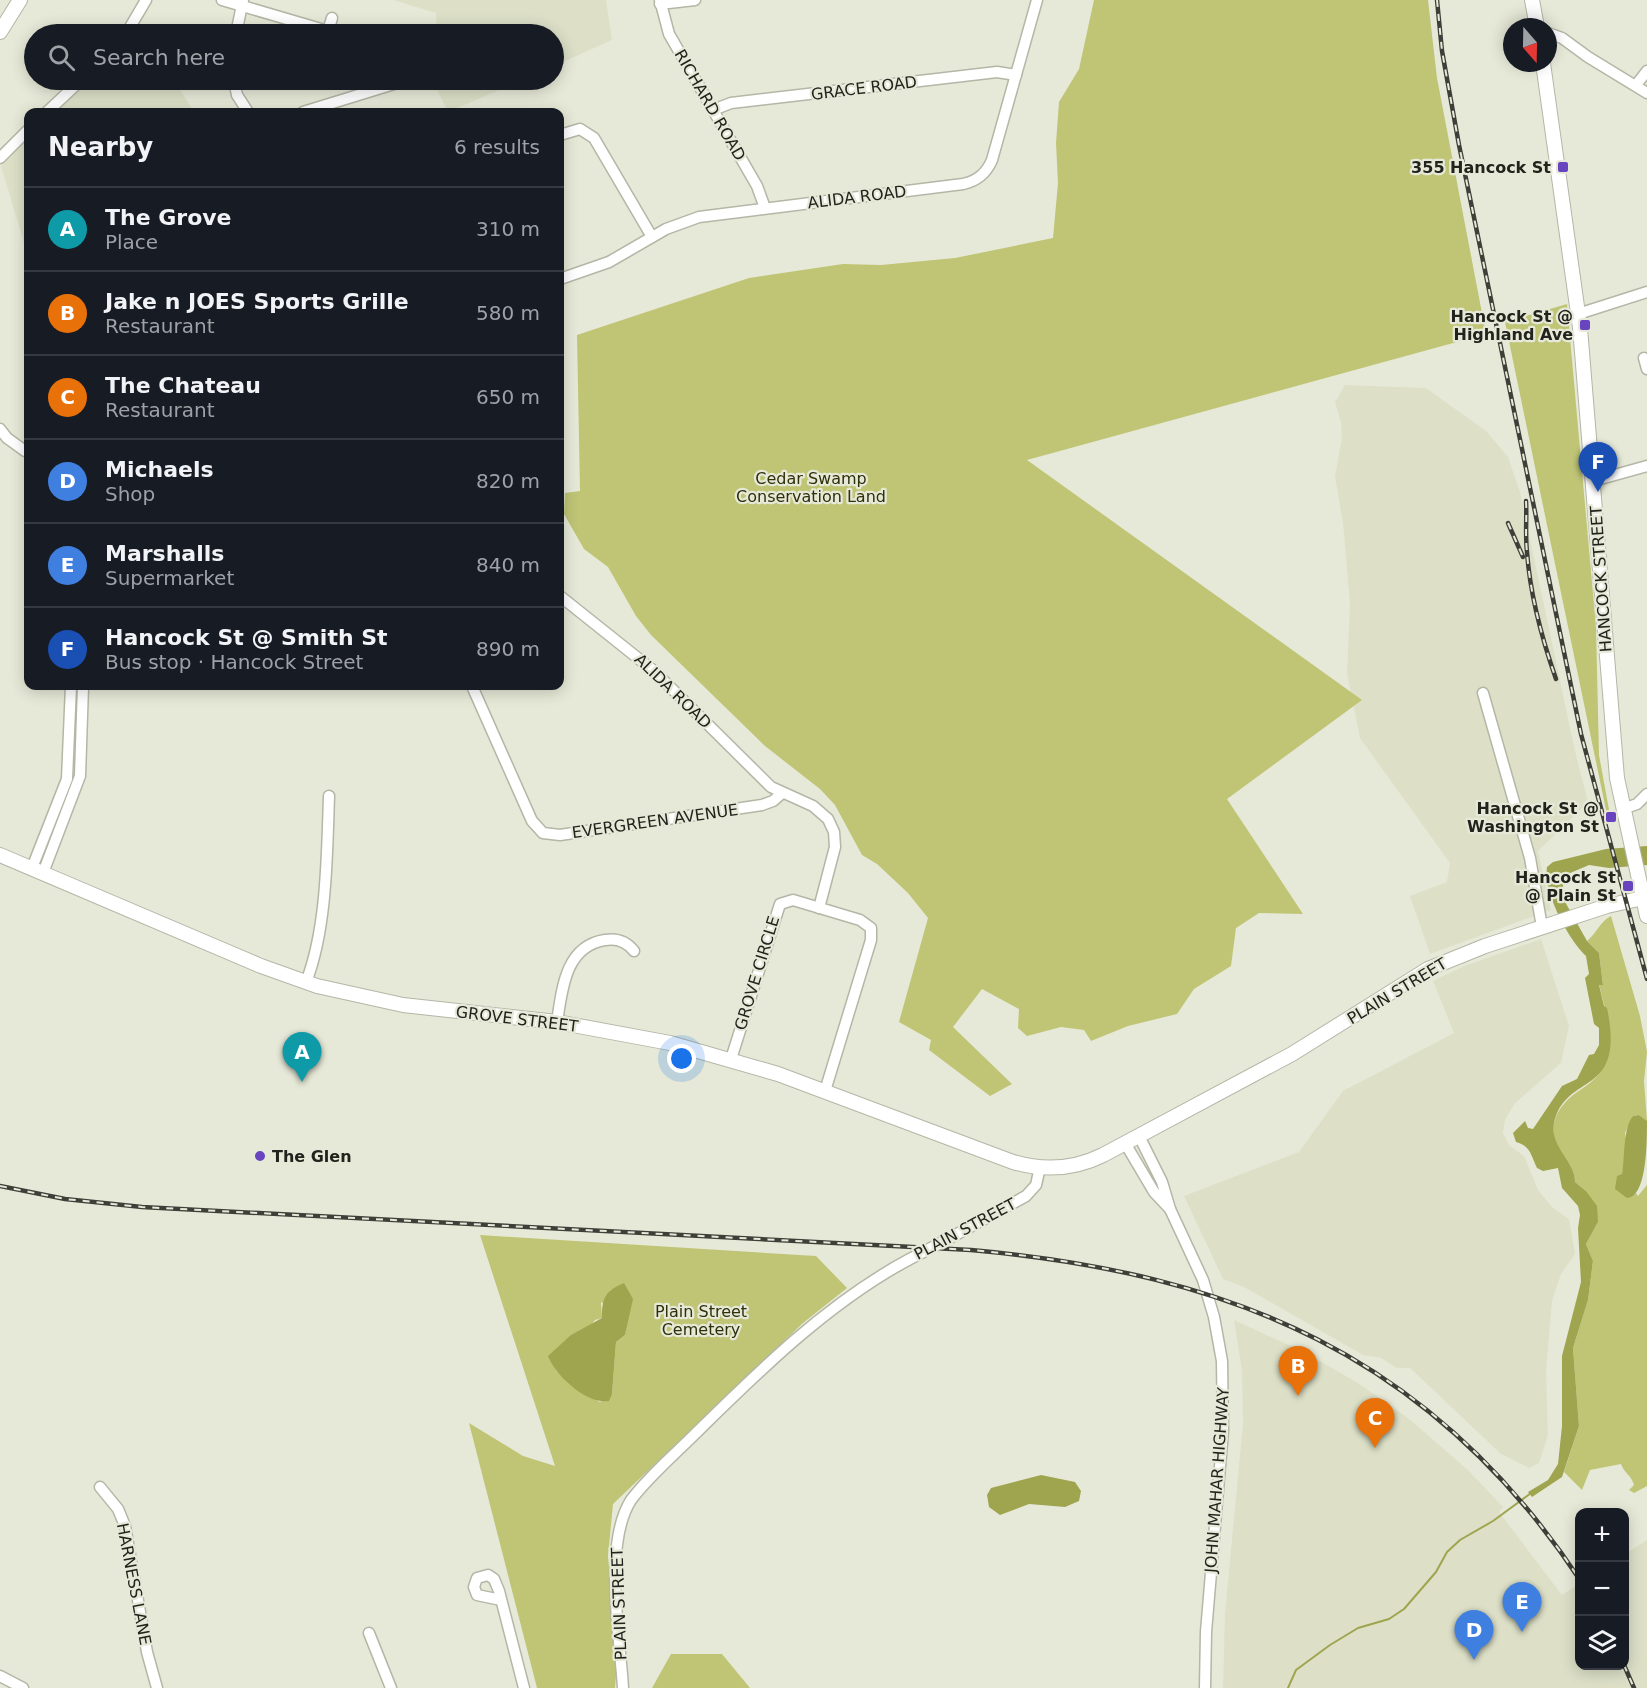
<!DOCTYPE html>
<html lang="en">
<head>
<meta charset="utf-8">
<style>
	:root { --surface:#171b24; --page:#20242c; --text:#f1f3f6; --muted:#9ea1a6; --line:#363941; --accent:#d93025 }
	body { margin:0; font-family:"DejaVu Sans",sans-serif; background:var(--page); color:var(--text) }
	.controls { position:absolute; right:18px; bottom:18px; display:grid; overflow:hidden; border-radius:12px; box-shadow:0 3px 15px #0003 }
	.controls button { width:54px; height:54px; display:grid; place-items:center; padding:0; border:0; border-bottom:2px solid var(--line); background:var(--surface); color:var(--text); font:30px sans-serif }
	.compass { position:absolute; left:1503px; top:18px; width:54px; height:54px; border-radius:50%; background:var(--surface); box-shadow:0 3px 15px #0003; rotate:160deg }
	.you { position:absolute; left:682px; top:1059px; width:21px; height:21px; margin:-15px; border:4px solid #fff; border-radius:50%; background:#1a73e8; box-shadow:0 0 0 9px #1a73e833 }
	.badge { display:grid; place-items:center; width:39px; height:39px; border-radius:50%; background:var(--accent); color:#fff; font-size:20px; font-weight:700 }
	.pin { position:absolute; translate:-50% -50px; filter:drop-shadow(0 2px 3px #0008) }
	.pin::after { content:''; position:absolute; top:32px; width:21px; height:18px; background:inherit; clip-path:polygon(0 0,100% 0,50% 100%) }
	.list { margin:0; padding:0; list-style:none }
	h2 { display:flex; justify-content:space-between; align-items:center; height:78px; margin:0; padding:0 24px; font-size:26px }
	h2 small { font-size:20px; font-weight:400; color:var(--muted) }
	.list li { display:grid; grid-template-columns:39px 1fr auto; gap:18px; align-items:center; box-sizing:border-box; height:84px; padding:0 24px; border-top:2px solid var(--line) }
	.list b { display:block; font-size:22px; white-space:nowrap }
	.list p { margin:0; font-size:20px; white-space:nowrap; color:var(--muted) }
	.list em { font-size:20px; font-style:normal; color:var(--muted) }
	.icon { flex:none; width:33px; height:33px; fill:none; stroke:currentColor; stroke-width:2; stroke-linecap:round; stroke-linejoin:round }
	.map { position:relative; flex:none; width:1647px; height:1688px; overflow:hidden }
	.search { position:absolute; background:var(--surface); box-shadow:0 3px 15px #0003; left:24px; top:24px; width:540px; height:66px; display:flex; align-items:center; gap:15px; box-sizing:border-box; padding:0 21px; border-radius:33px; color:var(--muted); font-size:22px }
	.panel { position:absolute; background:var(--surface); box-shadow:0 3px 15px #0003; left:24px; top:108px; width:540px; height:582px; border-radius:12px }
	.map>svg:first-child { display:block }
	.built { fill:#dde0c7 }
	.green { fill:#bfc575; fill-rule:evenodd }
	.water { fill:#9fa44f }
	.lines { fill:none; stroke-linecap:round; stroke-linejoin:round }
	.stream { stroke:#9fa44f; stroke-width:2 }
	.minor-casing { stroke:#b4b6a6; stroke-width:13 }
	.major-casing { stroke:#b4b6a6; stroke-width:16 }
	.minor { stroke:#fff; stroke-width:10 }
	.major { stroke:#fff; stroke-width:14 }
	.rail-casing { stroke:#3e3f38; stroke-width:4.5 }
	.rail { stroke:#e7e9d8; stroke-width:2; stroke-dasharray:7; stroke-linecap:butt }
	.minor-bridge-casing { stroke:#b4b6a6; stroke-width:13; stroke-linecap:butt }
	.minor-bridge { stroke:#fff; stroke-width:10 }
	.poi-dot { fill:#6845be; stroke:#e7e9d8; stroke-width:2 }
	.labels { text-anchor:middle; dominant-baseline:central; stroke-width:4.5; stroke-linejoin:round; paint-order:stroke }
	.street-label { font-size:16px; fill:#22231d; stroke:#e7e9d8 }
	.poi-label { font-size:16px; font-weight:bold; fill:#22231d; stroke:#e7e9d8; text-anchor:end }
	.park-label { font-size:16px; fill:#2e300a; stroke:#e7e9d8 }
</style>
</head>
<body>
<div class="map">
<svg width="1647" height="1688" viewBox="0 0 1647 1688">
	<rect width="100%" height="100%" fill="#e7e9d8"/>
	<!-- built -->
	<g class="built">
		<polygon points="393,0 606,0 612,40 554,66 554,34 437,34 436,13"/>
		<polygon points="90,80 174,80 194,112 56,112"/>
		<polygon points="432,80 522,80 448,112"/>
		<polygon points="28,139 28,256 1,166"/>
		<polygon points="1345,385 1426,388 1486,431 1508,457 1520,492 1575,751 1588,802 1538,851 1551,910 1430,954 1410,896 1447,882 1450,863 1360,738 1347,673 1350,603 1343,523 1335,476 1342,438 1341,422 1335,402"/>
		<polygon points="1541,939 1569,1026 1561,1063 1515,1103 1505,1120 1503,1133 1509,1145 1524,1156 1538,1190 1553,1208 1569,1219 1575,1254 1561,1274 1552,1301 1546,1371 1548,1435 1539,1463 1529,1468 1501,1454 1410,1368 1397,1368 1381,1358 1363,1355 1244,1287 1223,1279 1184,1196 1299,1152 1343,1091 1454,1033 1433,981 1464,966"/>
		<polygon points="1234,1320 1306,1353 1358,1383 1408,1418 1468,1470 1503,1507 1499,1512 1562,1595 1579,1584 1580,1666 1624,1666 1625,1554 1647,1540 1647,1688 1223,1688 1225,1613 1243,1423 1242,1371"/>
	</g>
	<!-- green -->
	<g class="green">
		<polygon points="1094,0 1428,0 1437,78 1486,334 1027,460 1362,700 1227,799 1303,914 1259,913 1236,928 1231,966 1194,989 1177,1014 1128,1026 1091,1041 1084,1030 1061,1027 1027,1036 1018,1028 1019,1009 982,989 953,1027 1012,1084 990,1096 929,1050 931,1040 899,1022 928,918 908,893 877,864 862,855 835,805 820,789 765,746 651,635 636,616 608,567 584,549 564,514 565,493 580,491 577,335 749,278 843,264 881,265 955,258 1053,238 1058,183 1056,143 1059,102 1079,69"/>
		<polygon points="1567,304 1596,627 1599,755 1610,815 1607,815 1505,322"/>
		<path d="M1611,916L1640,1016L1647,1052L1644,1081L1647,1121L1639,1115L1633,1116L1625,1133L1627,1144L1622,1174L1638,1196L1647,1185V1486L1634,1493L1629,1490L1634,1485C1632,1476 1624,1473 1621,1464L1590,1470L1582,1490L1564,1472L1579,1426L1573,1348L1588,1300L1593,1261L1586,1244L1598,1222L1586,1191L1575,1182C1576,1162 1548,1146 1554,1123C1558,1107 1569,1097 1583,1088C1623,1063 1608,1022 1599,984H1603L1599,953L1587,941C1597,933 1600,921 1611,916Z"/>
		<path d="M480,1235L816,1256L847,1288L803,1323L613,1504L608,1556L617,1663L615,1688H537L469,1423L523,1456L555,1466ZM601,1302L628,1319L625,1335L616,1342L612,1394L600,1402L579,1391L556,1370L595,1320L602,1318Z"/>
		<polygon points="671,1654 722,1654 750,1688 652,1688"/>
	</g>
	<!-- water -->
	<g class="water">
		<path d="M1647,846V865L1609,868L1589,865L1568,874L1563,885L1564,900L1587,941L1599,953L1603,985H1599L1604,1006L1607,1008C1626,1099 1566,1071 1554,1123C1549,1146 1576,1162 1575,1182L1586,1191L1597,1206L1598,1222L1586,1244L1593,1261L1588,1300L1573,1348L1579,1426L1562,1477L1532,1497L1528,1492L1548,1480L1558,1464L1562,1426V1356L1581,1282L1578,1228L1580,1215L1578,1206L1562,1188L1558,1168L1543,1171L1537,1168C1531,1156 1531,1146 1516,1142L1513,1133L1525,1121L1528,1128L1533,1129L1562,1086L1577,1079L1589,1055L1594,1054L1599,1045V1028L1594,1024L1585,978L1589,974L1586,956C1568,939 1543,892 1547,867L1553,862L1606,849Z"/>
		<path d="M1639,1115L1647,1121C1647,1143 1647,1197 1627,1198L1615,1189L1617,1176L1622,1174C1625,1157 1623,1128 1633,1116Z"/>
		<path d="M624,1283L633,1299L625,1335L616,1342L612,1394L609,1401C587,1405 555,1375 548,1356L571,1335L602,1318C602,1298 605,1291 624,1283Z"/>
		<polygon points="1041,1475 1075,1482 1081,1491 1079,1501 1065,1507 1029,1504 1000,1515 989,1507 987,1495 991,1488"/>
	</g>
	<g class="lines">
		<!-- stream -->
		<polyline class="stream" points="1288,1688 1296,1670 1330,1645 1358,1628 1389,1619 1404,1609 1436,1572 1447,1552 1460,1540 1493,1521 1531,1493"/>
		<defs>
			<g id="minor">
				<polyline points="222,0 338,34"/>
				<polyline points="660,0 669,34 757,186 765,208"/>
				<polyline points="660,4 695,0"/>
				<polyline points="328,31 332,18"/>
				<polyline points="1548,33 1562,38 1588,57 1647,93"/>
				<polyline points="126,34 146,0"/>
				<polyline points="236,34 243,0"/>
				<polyline points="234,80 237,95 248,112"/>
				<polyline points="1636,85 1647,71"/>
				<polyline points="713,110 731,103 997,72 1016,75"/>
				<polyline points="47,112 81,80"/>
				<polyline points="303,112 407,80"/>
				<polyline points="560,135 580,129 594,138 652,237"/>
				<polyline points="0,158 28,130"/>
				<path d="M560,279L609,262L666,229L699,217L963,184C977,181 986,174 992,160L1037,0"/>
				<polyline points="1578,314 1647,292"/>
				<polyline points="1644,358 1647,369"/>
				<polyline points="0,429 7,438 25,451"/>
				<polyline points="1593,481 1647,466"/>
				<polyline points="560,596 654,671 771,787 813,806 828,819 834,832 835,847 819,908"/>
				<polyline points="472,686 532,821 543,833 560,835 762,805 773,801 781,794"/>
				<polyline points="1483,693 1530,858 1542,927"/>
				<polyline points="1623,809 1637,804 1647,794"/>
				<polyline points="32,868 67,779 71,686"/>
				<polyline points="43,873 80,776 83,686"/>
				<path d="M306,982C327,929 327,853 329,796"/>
				<path d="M557,1022C562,990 565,946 605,940C617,938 627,942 634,951"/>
				<polyline points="731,1059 780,904 793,900 860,920 871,928 871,940 825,1091"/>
				<polyline points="1139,1136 1162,1182 1170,1209 1203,1280 1214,1317 1222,1361 1223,1431 1206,1632 1205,1688"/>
				<polyline points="1125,1143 1154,1192 1170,1209"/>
				<polyline points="950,1238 1026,1196 1036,1185 1040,1167"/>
				<polyline points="100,1487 118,1509 125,1526 147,1652 157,1688"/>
				<polyline points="501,1600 477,1595 474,1587 477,1578 488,1575 494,1579 499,1591 524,1688"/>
				<polyline points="369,1633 391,1688"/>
				<polyline points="0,1676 23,1688"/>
				<path d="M623,1688C620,1636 603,1544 631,1500C649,1476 673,1456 695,1434C759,1371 828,1303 908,1260"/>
			</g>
			<g id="major">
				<polyline points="1532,0 1537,27"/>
				<polyline points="0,32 20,0"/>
				<polyline points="1543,63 1580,328 1617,778 1647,916"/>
				<path d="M0,855L261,966L317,986L403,1005L557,1022L670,1043L778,1074L1013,1162C1044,1171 1075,1169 1103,1155L1292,1054L1428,969L1485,946L1607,906L1647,897"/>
			</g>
		</defs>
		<!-- minor casing -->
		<use href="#minor" class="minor-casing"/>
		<!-- major casing -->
		<use href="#major" class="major-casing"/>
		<!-- minor -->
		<use href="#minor" class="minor"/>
		<!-- major -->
		<use href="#major" class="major"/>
		<defs>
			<g id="rail">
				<polyline points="1437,0 1442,51 1459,145 1581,734 1647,979"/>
				<path d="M1526,501C1527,518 1525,535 1527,552C1530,594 1542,639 1556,679"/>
				<polyline points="1508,523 1523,557"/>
				<path d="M0,1186L65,1199L142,1207L971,1250C1231,1273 1431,1355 1580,1580"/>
				<polyline points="1624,1665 1634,1688"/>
			</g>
		</defs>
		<!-- rail casing -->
		<use href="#rail" class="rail-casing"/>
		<!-- rail -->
		<use href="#rail" class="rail"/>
		<defs>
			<polyline id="minor-bridge" points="908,1260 950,1238"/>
		</defs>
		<!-- minor-bridge casing -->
		<use href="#minor-bridge" class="minor-bridge-casing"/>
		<!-- minor-bridge -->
		<use href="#minor-bridge" class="minor-bridge"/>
	</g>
	<!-- markers -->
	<g class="poi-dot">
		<rect x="1557" y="161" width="12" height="12" rx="3"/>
		<rect x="1579" y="319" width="12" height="12" rx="3"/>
		<rect x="1605" y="811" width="12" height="12" rx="3"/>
		<rect x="1622" y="880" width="12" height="12" rx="3"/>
		<circle cx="260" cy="1156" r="6"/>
	</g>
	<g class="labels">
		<!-- street labels -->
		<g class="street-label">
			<text transform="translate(864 88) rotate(-7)">GRACE ROAD</text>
			<text transform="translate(710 105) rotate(60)">RICHARD ROAD</text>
			<text transform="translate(857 197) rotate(-7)">ALIDA ROAD</text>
			<text transform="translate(1601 579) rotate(-94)">HANCOCK STREET</text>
			<text transform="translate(673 691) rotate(44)">ALIDA ROAD</text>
			<text transform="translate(655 821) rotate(-8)">EVERGREEN AVENUE</text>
			<text transform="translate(757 973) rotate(-73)">GROVE CIRCLE</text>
			<text transform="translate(1397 991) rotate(-31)">PLAIN STREET</text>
			<text transform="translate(517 1019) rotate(7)">GROVE STREET</text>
			<text transform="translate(965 1229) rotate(-28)">PLAIN STREET</text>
			<text transform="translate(1217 1480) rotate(-86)">JOHN MAHAR HIGHWAY</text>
			<text transform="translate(134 1584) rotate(79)">HARNESS LANE</text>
			<text transform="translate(619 1604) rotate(-92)">PLAIN STREET</text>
		</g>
		<!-- poi labels -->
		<g class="poi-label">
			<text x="1551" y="167">355 Hancock St</text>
			<text x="1573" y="316">Hancock St @<tspan x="1573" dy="18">Highland Ave</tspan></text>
			<text x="1599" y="808">Hancock St @<tspan x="1599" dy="18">Washington St</tspan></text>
			<text x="1616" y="877">Hancock St<tspan x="1616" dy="18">@ Plain St</tspan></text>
			<text x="272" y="1156" text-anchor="start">The Glen</text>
		</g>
		<!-- park labels -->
		<g class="park-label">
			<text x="811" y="478">Cedar Swamp<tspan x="811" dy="18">Conservation Land</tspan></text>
			<text x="701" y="1311">Plain Street<tspan x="701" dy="18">Cemetery</tspan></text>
		</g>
	</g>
</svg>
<div class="controls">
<button>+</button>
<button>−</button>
<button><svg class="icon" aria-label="layers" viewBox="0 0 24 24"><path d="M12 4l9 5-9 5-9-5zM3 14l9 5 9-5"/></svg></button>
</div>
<svg class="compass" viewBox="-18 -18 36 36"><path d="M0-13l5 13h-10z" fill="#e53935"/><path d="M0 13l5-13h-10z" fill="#9ea1a6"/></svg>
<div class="you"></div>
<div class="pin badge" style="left:302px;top:1082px;background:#0f9aa8">A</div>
<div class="pin badge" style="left:1298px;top:1396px;background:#e8710a">B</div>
<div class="pin badge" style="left:1375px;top:1448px;background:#e8710a">C</div>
<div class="pin badge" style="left:1474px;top:1660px;background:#3f7fe0">D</div>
<div class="pin badge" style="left:1522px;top:1632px;background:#3f7fe0">E</div>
<div class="pin badge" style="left:1598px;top:492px;background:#1a4fb4">F</div>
<div class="search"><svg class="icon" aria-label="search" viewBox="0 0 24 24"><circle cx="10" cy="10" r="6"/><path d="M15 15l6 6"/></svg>Search here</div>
<section class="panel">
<h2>Nearby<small>6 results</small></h2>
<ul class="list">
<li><span class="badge" style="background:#0f9aa8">A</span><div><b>The Grove</b><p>Place</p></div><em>310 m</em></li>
<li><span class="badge" style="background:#e8710a">B</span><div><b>Jake n JOES Sports Grille</b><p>Restaurant</p></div><em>580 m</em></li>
<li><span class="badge" style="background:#e8710a">C</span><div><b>The Chateau</b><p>Restaurant</p></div><em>650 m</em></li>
<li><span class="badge" style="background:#3f7fe0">D</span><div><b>Michaels</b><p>Shop</p></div><em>820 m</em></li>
<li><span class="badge" style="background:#3f7fe0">E</span><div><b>Marshalls</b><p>Supermarket</p></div><em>840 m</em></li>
<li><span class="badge" style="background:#1a4fb4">F</span><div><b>Hancock St @ Smith St</b><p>Bus stop · Hancock Street</p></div><em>890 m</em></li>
</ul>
</section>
</div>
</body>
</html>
